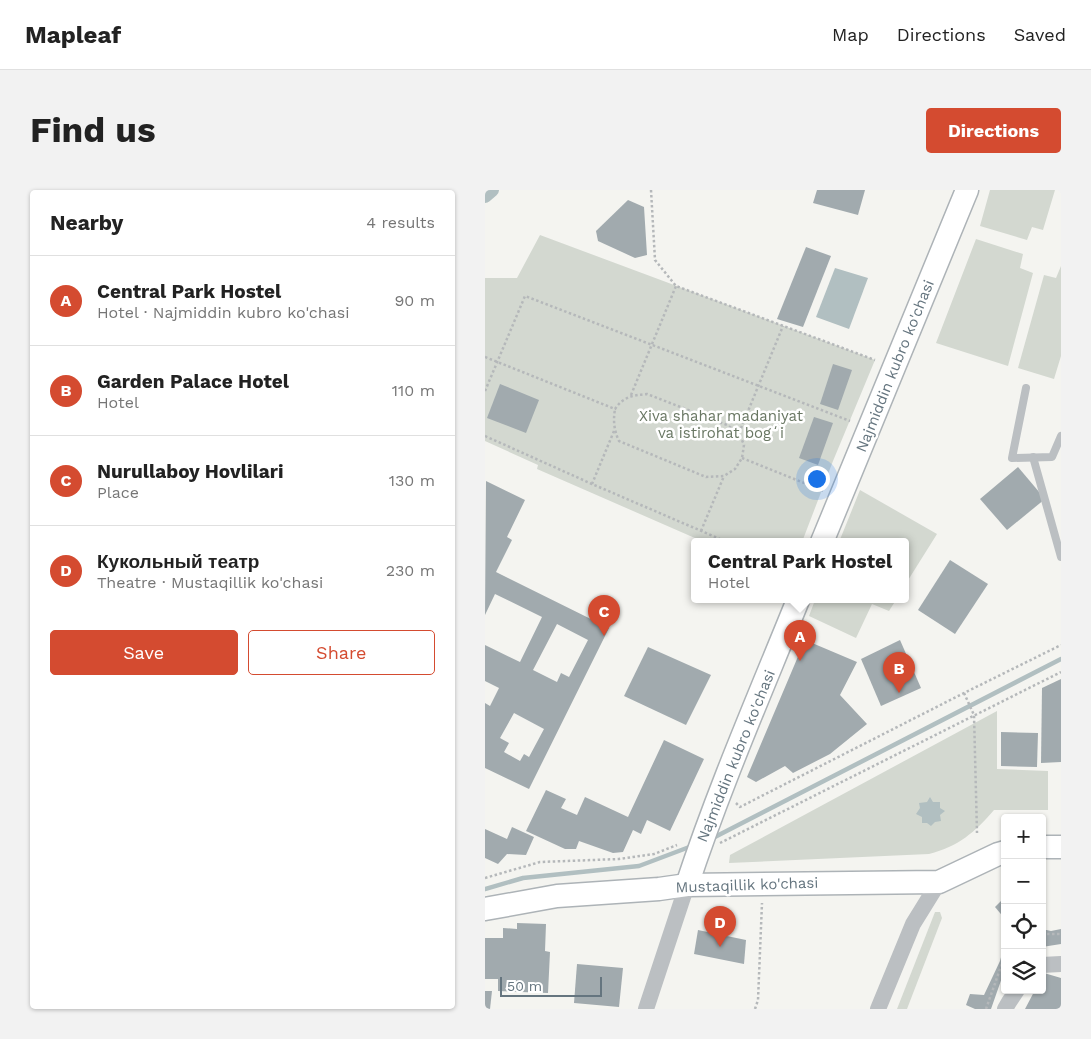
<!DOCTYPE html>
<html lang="en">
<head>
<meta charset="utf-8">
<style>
	:root { --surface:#fff; --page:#f2f2f2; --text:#222; --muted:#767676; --line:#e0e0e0; --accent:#d44b30 }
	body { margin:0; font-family:"Work Sans",sans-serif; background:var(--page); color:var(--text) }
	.controls { position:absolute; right:15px; bottom:15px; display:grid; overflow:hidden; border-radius:5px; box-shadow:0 1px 4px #0004 }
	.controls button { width:45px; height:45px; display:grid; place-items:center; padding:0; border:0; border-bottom:1px solid var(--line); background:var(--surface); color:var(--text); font:25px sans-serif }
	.scale { position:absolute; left:15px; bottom:12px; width:102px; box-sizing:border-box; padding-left:5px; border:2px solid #65757f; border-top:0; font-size:14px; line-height:18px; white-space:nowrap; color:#65757f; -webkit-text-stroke:4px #fff; paint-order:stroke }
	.you { position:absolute; left:331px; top:288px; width:18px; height:18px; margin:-12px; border:4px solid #fff; border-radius:50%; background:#1a73e8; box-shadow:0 0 0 8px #1a73e833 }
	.badge { display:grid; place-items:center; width:32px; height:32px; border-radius:50%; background:var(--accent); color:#fff; font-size:16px; font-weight:700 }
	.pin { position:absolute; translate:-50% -41px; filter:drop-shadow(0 1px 2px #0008) }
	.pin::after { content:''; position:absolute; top:26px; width:18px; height:15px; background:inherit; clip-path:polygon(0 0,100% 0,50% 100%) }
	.popup { position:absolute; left:206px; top:348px; width:218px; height:65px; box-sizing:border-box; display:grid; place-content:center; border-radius:5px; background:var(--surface); filter:drop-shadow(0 1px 4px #0005); font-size:16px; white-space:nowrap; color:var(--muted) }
	.popup b { font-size:19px; color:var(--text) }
	.popup::after { content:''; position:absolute; left:50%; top:100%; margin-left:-10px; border:10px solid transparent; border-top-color:var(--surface) }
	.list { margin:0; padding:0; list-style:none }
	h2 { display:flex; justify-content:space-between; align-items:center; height:65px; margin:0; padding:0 20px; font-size:21px }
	h2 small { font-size:16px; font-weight:400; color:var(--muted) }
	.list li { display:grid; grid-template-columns:32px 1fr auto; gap:15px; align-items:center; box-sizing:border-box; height:90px; padding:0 20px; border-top:1px solid var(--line) }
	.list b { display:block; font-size:19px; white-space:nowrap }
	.list p { margin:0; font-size:16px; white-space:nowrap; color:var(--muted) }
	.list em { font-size:16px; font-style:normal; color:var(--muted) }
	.actions { display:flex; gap:10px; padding:15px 20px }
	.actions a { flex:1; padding:11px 0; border:1px solid var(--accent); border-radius:5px; text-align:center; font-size:18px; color:var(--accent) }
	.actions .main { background:var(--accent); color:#fff }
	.icon { flex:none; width:28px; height:28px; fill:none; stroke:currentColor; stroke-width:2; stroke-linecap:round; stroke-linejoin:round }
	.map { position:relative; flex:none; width:576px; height:819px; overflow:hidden; border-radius:5px }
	header { display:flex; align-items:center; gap:30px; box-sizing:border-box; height:70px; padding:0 25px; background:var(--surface); border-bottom:1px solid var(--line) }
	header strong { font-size:24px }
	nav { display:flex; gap:28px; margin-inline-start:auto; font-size:18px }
	.intro { display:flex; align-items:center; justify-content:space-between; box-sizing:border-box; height:120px; padding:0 30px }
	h1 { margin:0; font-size:35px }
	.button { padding:12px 22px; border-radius:5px; background:var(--accent); color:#fff; font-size:18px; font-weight:700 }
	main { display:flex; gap:30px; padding:0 30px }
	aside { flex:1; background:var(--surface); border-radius:5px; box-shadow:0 1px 4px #0004 }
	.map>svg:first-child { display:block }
	.green { fill:#d3d8d0 }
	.water { fill:#b1bfc1 }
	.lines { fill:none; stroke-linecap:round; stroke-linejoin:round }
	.stream { stroke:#b1bfc1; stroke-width:4.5 }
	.canal { stroke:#b1bfc1; stroke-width:14 }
	.building { fill:#a1aaae; fill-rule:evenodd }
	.secondary-casing { stroke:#adb3b7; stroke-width:25 }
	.path { stroke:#b5b8ba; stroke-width:2.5; stroke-dasharray:2.5 2.5; stroke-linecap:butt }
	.lane { stroke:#bbbfc2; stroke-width:8 }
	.street { stroke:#bbbfc2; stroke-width:16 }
	.secondary { stroke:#fff; stroke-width:22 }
	.labels { text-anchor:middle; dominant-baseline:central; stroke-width:5; stroke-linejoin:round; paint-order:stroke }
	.street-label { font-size:15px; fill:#65757f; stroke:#fff }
	.park-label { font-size:15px; fill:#697763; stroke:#fff }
</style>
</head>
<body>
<header>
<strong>Mapleaf</strong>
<nav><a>Map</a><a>Directions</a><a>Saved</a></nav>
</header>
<div class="intro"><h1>Find us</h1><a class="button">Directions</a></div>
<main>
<aside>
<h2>Nearby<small>4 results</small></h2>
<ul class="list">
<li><span class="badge">A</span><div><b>Central Park Hostel</b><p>Hotel · Najmiddin kubro ko'chasi</p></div><em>90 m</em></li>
<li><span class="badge">B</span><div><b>Garden Palace Hotel</b><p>Hotel</p></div><em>110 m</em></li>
<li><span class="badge">C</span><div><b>Nurullaboy Hovlilari</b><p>Place</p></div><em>130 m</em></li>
<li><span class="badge">D</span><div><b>Кукольный театр</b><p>Theatre · Mustaqillik ko'chasi</p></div><em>230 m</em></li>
</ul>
<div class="actions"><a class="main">Save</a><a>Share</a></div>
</aside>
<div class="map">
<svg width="576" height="819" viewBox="0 0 576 819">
	<rect width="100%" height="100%" fill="#f4f4f0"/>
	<!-- green -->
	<g class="green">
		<polygon points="505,0 570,0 558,40 547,37 542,50 495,36"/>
		<polygon points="55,45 390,170 348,271 317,352 219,352 52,279 53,275 0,251 0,88 32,88"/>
		<polygon points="491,49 538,64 535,78 548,83 523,176 451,153"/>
		<polygon points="576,76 576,166 569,189 533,178 559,85 571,88"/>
		<polygon points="375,300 452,344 420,395 420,352 354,352"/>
		<polygon points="330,410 411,410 404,421 387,414 371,448 324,426"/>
		<path d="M512,521V579L563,581V620H509C489,643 474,656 444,664L244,673L245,665Z"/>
		<polygon points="450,722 455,722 457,728 422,819 412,819"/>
	</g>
	<!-- water -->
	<g class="water">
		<polygon points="350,78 383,88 364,139 331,127"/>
		<polygon points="445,607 448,612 455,612 455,618 460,621 455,625 456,631 450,632 446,636 442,633 437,633 437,627 431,624 435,618 434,613 442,612"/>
	</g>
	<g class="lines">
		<!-- stream -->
		<g class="stream">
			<polyline points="226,649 576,469"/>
			<polyline points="0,699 38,688 154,676 207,656"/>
		</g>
		<!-- canal -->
		<polyline class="canal" points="0,6 7,0"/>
	</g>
	<!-- building -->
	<g class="building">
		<polygon points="332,0 380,0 373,25 328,13"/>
		<polygon points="143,10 159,17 162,65 150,68 113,51 111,41"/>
		<polygon points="321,57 346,66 318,137 292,129"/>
		<polygon points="348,174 367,180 353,220 335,214"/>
		<polygon points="15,194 54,210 41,243 2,228"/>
		<polygon points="329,227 348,233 333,275 314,268"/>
		<polygon points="533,277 560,309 522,340 495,309"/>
		<path d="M1,291L40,310L22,347L27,350L11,382L124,438L44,599L0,578V513L5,516L14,498L0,491V455L35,472L57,427L10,404L0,425ZM72,434L103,450L84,487L76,483L72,492L48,480ZM29,523L59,539L44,567L39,564L35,571L19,562L24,553L15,548Z"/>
		<polygon points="465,370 503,394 470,444 433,420"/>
		<polygon points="320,450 372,472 355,505 382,534 345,564 308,583 300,576 271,592 262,587"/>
		<polygon points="415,450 436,498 396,516 376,469"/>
		<polygon points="163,457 226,485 201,535 139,506"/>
		<polygon points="576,489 576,572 556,573 557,498"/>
		<polygon points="516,542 553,543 552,577 516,576"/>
		<polygon points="179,550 219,569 185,641 162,630 156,644 148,640 138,662 128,663 94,651 91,659 80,659 41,641 61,600 81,609 76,618 92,625 100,607 143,627"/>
		<polygon points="27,637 49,647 41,665 22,664 13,674 0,668 0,639 22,649"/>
		<polygon points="520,707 520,729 510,717"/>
		<polygon points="32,733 61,734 60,761 65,762 63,803 13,801 13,789 0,789 0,748 18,748 18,738 32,739"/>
		<polygon points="557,739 566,741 576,739 576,754 557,757"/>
		<polygon points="213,740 261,750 259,774 209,764"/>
		<polygon points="519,756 520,779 506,819 490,819 481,815 485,804 499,805 515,771"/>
		<polygon points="92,774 138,778 134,817 89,813"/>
		<polygon points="559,783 576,788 576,819 540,819 550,800 557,800 557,786"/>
		<polygon points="0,801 7,801 5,819 0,819"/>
	</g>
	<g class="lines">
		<defs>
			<g id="secondary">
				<polyline points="337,352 482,0"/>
				<polyline points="557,657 576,657"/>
				<path d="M202,695C234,598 275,504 313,410"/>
				<polyline points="0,719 72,706 174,699 202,695 454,692 513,664 520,662"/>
			</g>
		</defs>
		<!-- secondary casing -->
		<use href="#secondary" class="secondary-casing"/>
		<!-- path -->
		<g class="path">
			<polyline points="166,0 170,70 191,96 390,170"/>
			<path d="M0,167L130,219C138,207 148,205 162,204L242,235L254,243L259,255L257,268L250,279L239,286L221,287L134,251C129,240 128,231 130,219"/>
			<polyline points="0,201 40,106 365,231"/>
			<polyline points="146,205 191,96"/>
			<polyline points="129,241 107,294 242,352"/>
			<polyline points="254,243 298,136"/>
			<polyline points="0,246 107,294"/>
			<polyline points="257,268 339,301"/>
			<polyline points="216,341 239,286"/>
			<polyline points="479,503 489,525 492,643"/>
			<polyline points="251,613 255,617 479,503 576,455"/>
			<polyline points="235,653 576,482"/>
			<polyline points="0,688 55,672 134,669 169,664 192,655"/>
			<polyline points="557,744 576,744"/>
			<polyline points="270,819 273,810 277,713"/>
			<polyline points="501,819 520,765"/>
		</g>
		<!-- lane -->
		<g class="lane">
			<polyline points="541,198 527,268 567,267 576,246"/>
			<polyline points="548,267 576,367"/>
		</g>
		<!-- street -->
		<g class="street">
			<polyline points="557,775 576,774"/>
			<polyline points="161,819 202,695"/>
			<polyline points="393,819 428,734 454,692"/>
			<polyline points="520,819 524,812 532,800"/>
		</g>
		<!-- secondary -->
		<use href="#secondary" class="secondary"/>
	</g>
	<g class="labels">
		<!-- street labels -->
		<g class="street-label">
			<text transform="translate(410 176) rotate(-68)">Najmiddin kubro ko'chasi</text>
			<text transform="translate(251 566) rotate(-68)">Najmiddin kubro ko'chasi</text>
			<text transform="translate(262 695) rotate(-2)">Mustaqillik ko'chasi</text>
		</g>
		<!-- park labels -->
		<g class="park-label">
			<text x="236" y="226">Xiva shahar madaniyat<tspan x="236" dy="17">va istirohat bogʻi</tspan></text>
		</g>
	</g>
</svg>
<div class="controls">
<button>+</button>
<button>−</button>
<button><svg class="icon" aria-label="locate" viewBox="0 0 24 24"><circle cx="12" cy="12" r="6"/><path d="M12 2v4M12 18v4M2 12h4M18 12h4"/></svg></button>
<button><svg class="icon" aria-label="layers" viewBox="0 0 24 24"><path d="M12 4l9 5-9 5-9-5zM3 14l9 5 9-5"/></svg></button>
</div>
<div class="scale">50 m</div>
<div class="you"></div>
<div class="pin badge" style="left:315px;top:471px">A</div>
<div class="popup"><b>Central Park Hostel</b>Hotel</div>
<div class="pin badge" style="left:414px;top:503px">B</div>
<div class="pin badge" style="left:119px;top:446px">C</div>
<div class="pin badge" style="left:235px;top:757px">D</div>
</div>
</main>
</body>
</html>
